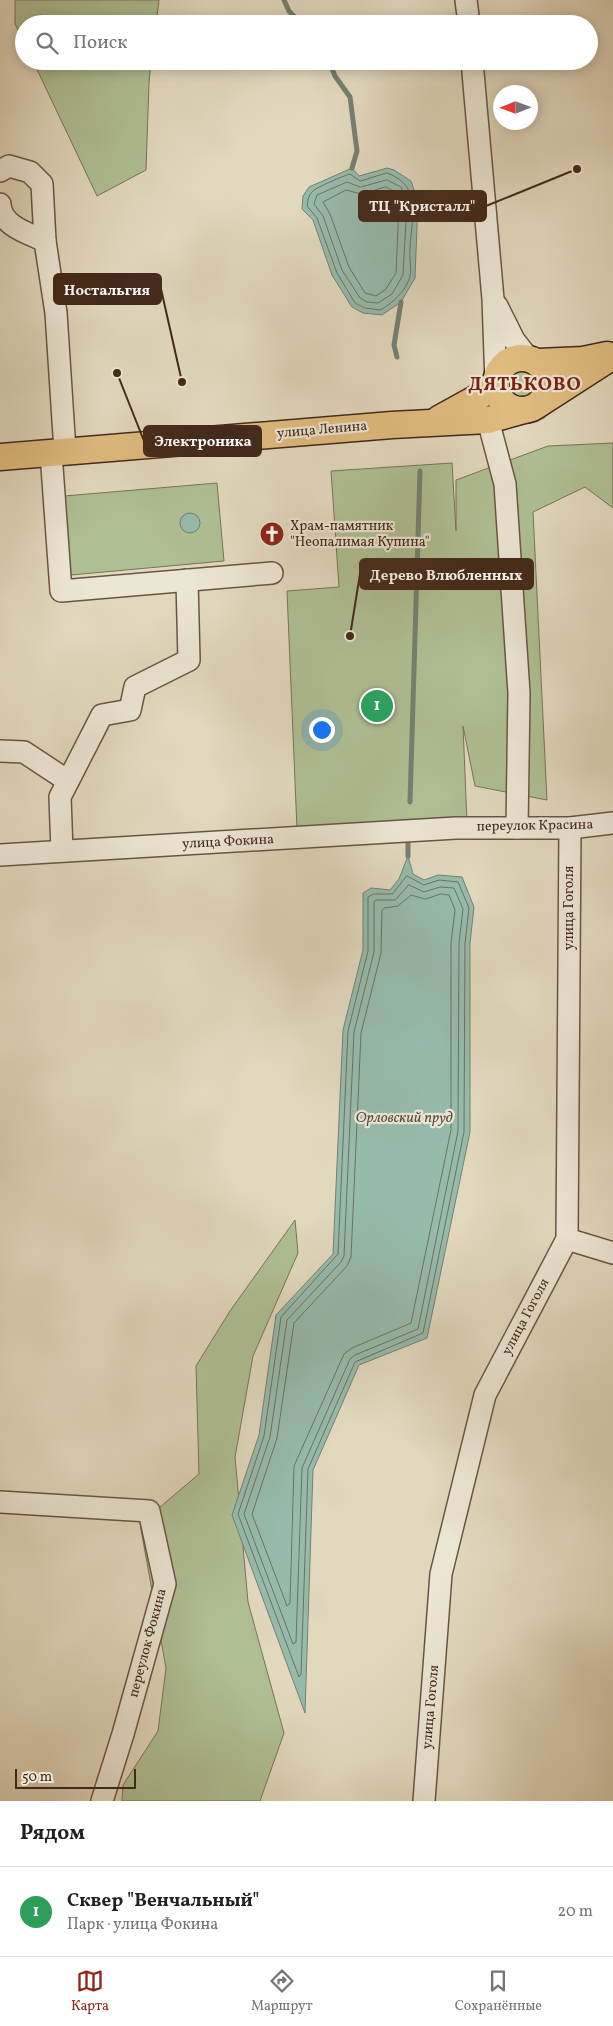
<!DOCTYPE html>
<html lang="ru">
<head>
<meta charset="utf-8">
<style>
	:root { --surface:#fff; --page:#f6f6f6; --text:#202124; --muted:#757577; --line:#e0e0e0; --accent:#8f2418 }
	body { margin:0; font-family:Vollkorn,serif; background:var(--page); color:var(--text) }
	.compass { position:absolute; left:493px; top:85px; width:45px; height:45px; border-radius:50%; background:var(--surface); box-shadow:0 2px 12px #0003; rotate:269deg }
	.scale { position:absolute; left:15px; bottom:12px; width:121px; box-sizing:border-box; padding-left:5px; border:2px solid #42291a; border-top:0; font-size:14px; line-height:18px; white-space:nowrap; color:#42291a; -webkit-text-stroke:4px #ece6d5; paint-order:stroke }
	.you { position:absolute; left:321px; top:729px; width:18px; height:18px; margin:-12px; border:4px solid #fff; border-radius:50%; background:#1a73e8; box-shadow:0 0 0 8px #1a73e833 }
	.badge { display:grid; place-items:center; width:32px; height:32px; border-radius:50%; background:var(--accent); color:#fff; font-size:16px; font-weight:700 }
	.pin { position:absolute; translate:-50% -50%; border:2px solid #fff; box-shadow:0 1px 5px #0006 }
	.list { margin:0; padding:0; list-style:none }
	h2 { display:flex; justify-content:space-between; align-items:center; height:65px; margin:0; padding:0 20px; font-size:21px }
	h2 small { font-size:16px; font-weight:400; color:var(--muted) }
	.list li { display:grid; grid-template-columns:32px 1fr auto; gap:15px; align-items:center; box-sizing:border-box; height:90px; padding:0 20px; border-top:1px solid var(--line) }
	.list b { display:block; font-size:19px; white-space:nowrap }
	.list p { margin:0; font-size:16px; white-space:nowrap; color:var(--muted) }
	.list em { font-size:16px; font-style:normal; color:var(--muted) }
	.icon { flex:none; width:28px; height:28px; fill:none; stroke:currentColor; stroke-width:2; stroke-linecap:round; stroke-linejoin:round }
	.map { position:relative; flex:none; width:613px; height:1801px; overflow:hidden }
	.search { position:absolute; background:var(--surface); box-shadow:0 2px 12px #0003; left:15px; right:15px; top:15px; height:55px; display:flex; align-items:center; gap:12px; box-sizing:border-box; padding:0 18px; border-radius:28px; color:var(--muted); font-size:19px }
	.sheet { height:155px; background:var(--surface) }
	nav { display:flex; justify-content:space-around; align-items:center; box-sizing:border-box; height:70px; border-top:1px solid var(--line); background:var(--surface); font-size:14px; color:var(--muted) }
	nav a { display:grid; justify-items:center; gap:2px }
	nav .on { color:var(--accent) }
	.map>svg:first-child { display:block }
	.green { fill:#afbf94; stroke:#787457 }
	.water { fill:#96bbab; stroke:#748171 }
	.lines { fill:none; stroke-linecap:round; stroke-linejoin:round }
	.shore { stroke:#6c7262; stroke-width:1 }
	.stream { stroke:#748171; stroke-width:5 }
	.minor-casing { stroke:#6a5543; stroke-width:24 }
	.major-casing { stroke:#42291a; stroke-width:29 }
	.minor { stroke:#ece6d5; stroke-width:21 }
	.major { stroke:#e1bc7f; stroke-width:26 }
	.labels { text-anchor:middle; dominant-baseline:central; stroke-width:4.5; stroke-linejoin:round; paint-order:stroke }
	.street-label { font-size:14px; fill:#42291a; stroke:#ece6d5 }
	.poi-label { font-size:14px; fill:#42291a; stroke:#ece6d5; text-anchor:start }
	.water-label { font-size:15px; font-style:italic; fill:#574e3e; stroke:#ece6d5 }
	.district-label { font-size:19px; font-weight:bold; letter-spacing:1px; fill:#7a1f14; stroke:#ece6d5 }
	.leader { fill:none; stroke:#42291a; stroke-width:2 }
	.callout-dot { fill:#42291a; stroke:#ece6d5; stroke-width:2 }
	.callout { fill:#42291a; stroke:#42291a; stroke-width:2 }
	.callout-label { font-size:15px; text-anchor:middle; font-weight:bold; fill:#fff }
</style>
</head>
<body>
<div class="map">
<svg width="613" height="1801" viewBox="0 0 613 1801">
	<rect width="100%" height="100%" fill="#e2d8be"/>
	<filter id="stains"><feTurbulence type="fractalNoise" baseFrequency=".004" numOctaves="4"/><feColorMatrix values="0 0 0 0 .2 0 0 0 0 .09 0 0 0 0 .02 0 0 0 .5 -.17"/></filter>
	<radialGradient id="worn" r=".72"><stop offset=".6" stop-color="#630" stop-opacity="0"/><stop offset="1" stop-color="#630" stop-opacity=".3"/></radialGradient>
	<!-- green -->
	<g class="green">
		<polygon points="15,0 159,0 156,24 24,24 24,42 15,24"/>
		<polygon points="33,61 151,61 149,83 146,170 97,196"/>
		<circle cx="524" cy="383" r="16"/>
		<polygon points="613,443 613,508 585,487 533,512 547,800 475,786 463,726 467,822 297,829 287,591 339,587 331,471 452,463 456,531 456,480 548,446"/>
		<polygon points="217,483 224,561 71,575 64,496"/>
		<polygon points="295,1220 298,1253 253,1356 235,1457 248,1602 284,1733 260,1801 122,1801 123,1785 158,1731 166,1668 140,1524 199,1474 196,1366 230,1311"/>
	</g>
	<!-- water -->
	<g class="water">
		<polygon points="352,168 359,176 387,168 394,170 411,181 418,201 415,278 401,302 382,315 363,313 352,307 332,275 313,220 302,209 303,196 309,187"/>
		<circle cx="190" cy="523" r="10"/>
		<polygon points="408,856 413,874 424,880 438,875 462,877 474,907 470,943 470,1132 427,1338 359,1365 313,1470 305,1713 232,1515 259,1435 276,1315 333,1254 343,1030 363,950 363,893 371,888 390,890 399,879"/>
	</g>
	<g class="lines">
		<!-- shore -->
		<g class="shore">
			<path d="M387,173C424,186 411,219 410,249C409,258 412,268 410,276C407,290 392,304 380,310L365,308L355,303L337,273L317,218L307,206C308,201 308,195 313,191C317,187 343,176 350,174L360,181Z"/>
			<polygon points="387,180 401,187 407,203 403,275 392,294 378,303 367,302 360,298 342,270 323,216 314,204 317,195 347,182 360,187"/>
			<polygon points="386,187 395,192 399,205 396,273 386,289 376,296 365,293 349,267 330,214 323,202 346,190 361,194"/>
			<polygon points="407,876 424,885 439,880 458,882 469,908 465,943 464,1132 423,1333 355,1362 308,1469 301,1674 299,1677 238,1514 264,1436 281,1317 338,1254 348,1031 368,951 368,897 373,894 392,894"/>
			<polygon points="409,885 424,892 440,887 454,888 463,909 459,943 458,1131 418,1329 355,1355 350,1359 302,1468 296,1642 293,1644 244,1514 270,1437 287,1320 341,1262 344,1256 354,1032 374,952 374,902 376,900 395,900"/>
			<polygon points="441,894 449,895 455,910 451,943 451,1130 411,1323 352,1348 344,1354 294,1466 290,1603 287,1606 252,1514 277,1438 294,1323 347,1266 351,1257 361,1033 381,953 382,910 384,908 398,906 411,895 425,899"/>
		</g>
		<!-- stream -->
		<g class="stream">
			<polyline points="284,0 289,11 301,24"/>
			<polyline points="329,61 335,76 350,97 357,151 352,168"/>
			<polyline points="397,357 394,345 401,302"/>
			<polyline points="410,802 420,471"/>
			<polyline points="408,856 408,837"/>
		</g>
		<defs>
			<g id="minor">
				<polyline points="466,0 469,24"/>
				<polyline points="472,61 493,299 496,383"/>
				<polyline points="0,171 9,166 30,172 42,184 45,241 56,313 65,451"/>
				<path d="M0,204C1,226 28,233 45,241"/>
				<polyline points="497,306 514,340 528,358"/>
				<polyline points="488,420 505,484 519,693 517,828"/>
				<polyline points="51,453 61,591 272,573"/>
				<polyline points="0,751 24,752 68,781"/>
				<polyline points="62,851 60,797 102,715 130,710 135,687 189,660 187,580"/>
				<polyline points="0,855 456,828 570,828 613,823"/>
				<polyline points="567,1239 613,1253"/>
				<polyline points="0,1502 149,1511 165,1584 123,1734 102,1801"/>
				<polyline points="424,1801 441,1574 485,1395 567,1239 570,828"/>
			</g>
			<g id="major">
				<circle cx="522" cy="384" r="26"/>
				<polyline points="538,362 583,360 607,355"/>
				<polyline points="540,403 613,356"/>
				<polyline points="439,419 477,398 496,383"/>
				<polyline points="0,457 392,425 488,420 524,410"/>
			</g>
		</defs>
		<!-- minor casing -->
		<use href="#minor" class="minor-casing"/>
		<!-- major casing -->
		<use href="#major" class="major-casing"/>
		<!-- minor -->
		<use href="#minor" class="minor"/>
		<!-- major -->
		<use href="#major" class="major"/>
	</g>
	<!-- icons -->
	<defs>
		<symbol id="church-disc" viewBox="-11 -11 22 22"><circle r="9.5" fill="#8f2418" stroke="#ece6d5"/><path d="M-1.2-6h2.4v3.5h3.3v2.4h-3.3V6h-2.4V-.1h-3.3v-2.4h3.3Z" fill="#fff"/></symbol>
	</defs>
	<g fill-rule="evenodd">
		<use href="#church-disc" x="258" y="520" width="28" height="28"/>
	</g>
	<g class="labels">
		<!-- street labels -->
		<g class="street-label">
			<text transform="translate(322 430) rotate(-5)">улица Ленина</text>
			<text transform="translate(535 826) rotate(-1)">переулок Красина</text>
			<text transform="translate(228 842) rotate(-3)">улица Фокина</text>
			<text transform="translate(569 908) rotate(-90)">улица Гоголя</text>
			<text transform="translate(526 1317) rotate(-62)">улица Гоголя</text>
			<text transform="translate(148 1643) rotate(-75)">переулок Фокина</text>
			<text transform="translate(431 1707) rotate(-85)">улица Гоголя</text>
		</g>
		<!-- poi labels -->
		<g class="poi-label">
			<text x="290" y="526">Храм-памятник<tspan x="290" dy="16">"Неопалимая Купина"</tspan></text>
		</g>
		<!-- water labels -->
		<g class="water-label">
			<text x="404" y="1118">Орловский пруд</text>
		</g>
		<!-- district labels -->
		<g class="district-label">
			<text x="525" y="385">ДЯТЬКОВО</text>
		</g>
	</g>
	<!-- callouts -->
	<path class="leader" d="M577 169L486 206M182 382L161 289M117 373L144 441M350 636L360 574"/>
	<g class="callout-dot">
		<circle cx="577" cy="169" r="5"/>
		<circle cx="182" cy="382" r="5"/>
		<circle cx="117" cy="373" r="5"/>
		<circle cx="350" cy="636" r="5"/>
	</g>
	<g class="callout">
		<rect x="359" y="191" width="127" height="30" rx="5"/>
		<rect x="54" y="274" width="107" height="30" rx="5"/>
		<rect x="144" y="426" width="117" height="30" rx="5"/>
		<rect x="360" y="559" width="173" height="30" rx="5"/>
	</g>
	<g class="callout-label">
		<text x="422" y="211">ТЦ "Кристалл"</text>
		<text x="107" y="295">Ностальгия</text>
		<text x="203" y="446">Электроника</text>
		<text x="446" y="580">Дерево Влюбленных</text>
	</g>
	<rect width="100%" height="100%" filter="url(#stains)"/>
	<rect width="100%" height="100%" fill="url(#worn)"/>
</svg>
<svg class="compass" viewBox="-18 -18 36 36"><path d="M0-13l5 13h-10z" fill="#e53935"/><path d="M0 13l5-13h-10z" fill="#757577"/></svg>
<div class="scale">50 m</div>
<div class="you"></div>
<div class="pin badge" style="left:377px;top:706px;background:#2e9e5b">1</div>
<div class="search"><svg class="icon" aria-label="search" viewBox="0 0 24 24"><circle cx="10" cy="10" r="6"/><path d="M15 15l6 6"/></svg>Поиск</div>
</div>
<section class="sheet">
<h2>Рядом<small></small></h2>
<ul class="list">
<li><span class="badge" style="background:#2e9e5b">1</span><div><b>Сквер &quot;Венчальный&quot;</b><p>Парк · улица Фокина</p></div><em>20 m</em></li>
</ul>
</section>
<nav>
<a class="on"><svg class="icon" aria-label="map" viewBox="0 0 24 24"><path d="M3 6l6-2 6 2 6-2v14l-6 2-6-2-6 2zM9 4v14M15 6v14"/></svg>Карта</a>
<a><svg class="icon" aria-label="directions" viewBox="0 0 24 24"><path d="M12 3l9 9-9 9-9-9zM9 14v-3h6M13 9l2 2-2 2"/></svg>Маршрут</a>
<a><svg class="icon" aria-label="saved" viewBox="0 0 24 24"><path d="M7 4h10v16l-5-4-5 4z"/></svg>Сохранённые</a>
</nav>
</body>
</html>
